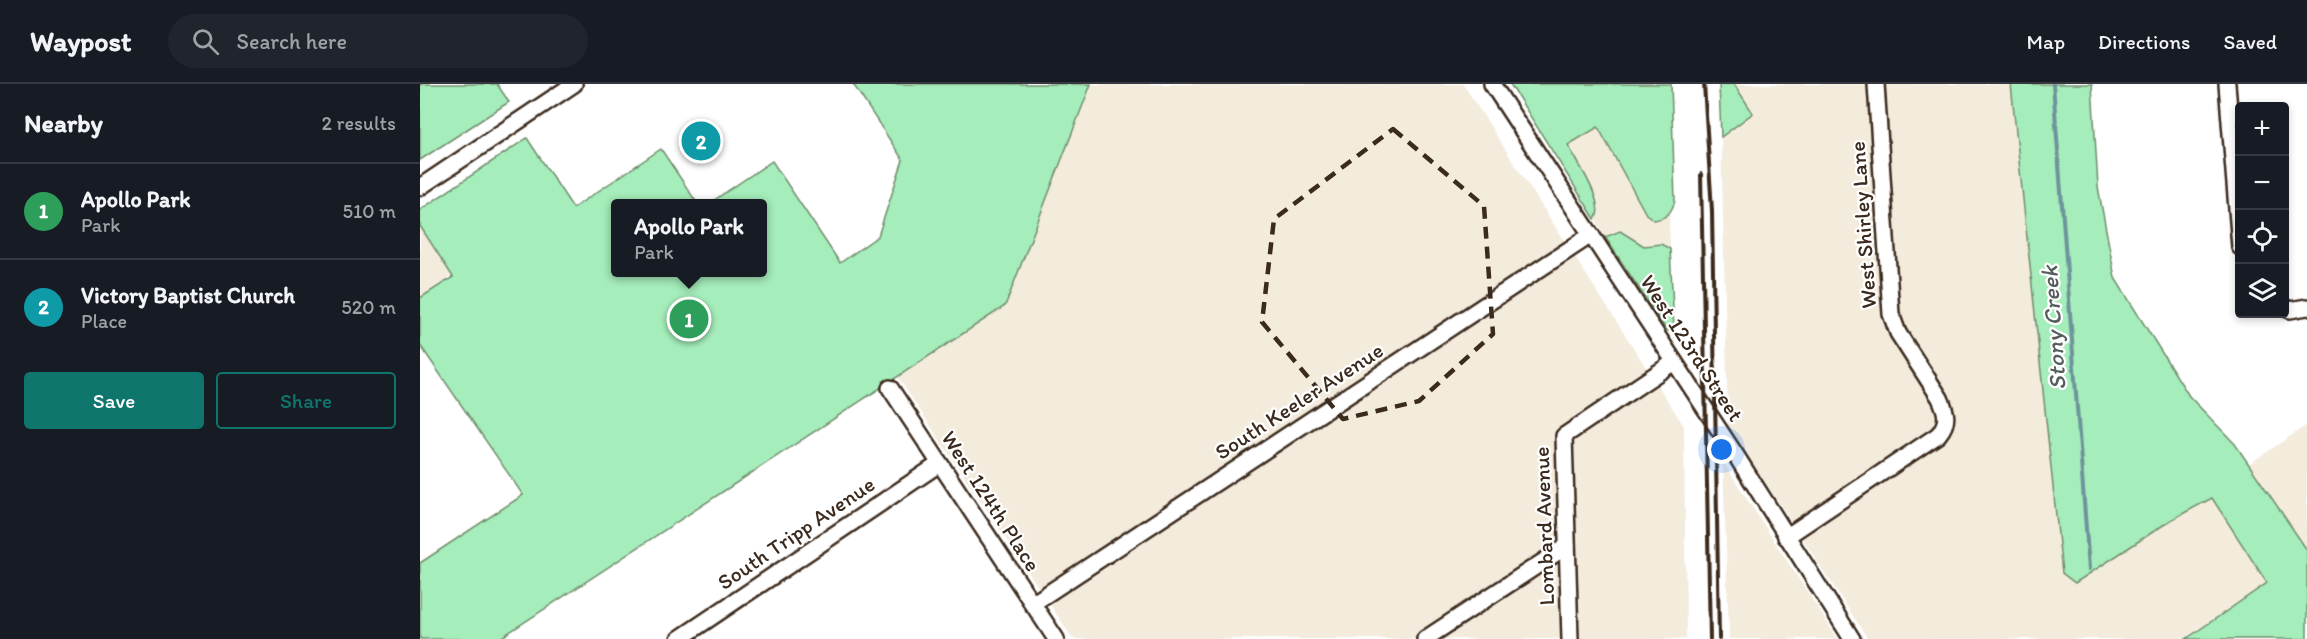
<!DOCTYPE html>
<html lang="en">
<head>
<meta charset="utf-8">
<style>
	:root { --surface:#171b24; --page:#20242c; --text:#f1f3f6; --muted:#9ea1a6; --line:#363941; --accent:#0f766e }
	body { margin:0; font-family:Itim,sans-serif; background:var(--page); color:var(--text) }
	.controls { position:absolute; right:18px; top:18px; display:grid; overflow:hidden; border-radius:6px; box-shadow:0 3px 9px #0003 }
	.controls button { width:54px; height:54px; display:grid; place-items:center; padding:0; border:0; border-bottom:2px solid var(--line); background:var(--surface); color:var(--text); font:30px sans-serif }
	.you { position:absolute; left:1302px; top:366px; width:21px; height:21px; margin:-15px; border:4px solid #fff; border-radius:50%; background:#1a73e8; box-shadow:0 0 0 9px #1a73e833 }
	.badge { display:grid; place-items:center; width:39px; height:39px; border-radius:50%; background:var(--accent); color:#fff; font-size:20px; font-weight:700 }
	.pin { position:absolute; translate:-50% -50%; border:3px solid #fff; box-shadow:0 2px 6px #0006 }
	.popup { position:absolute; left:191px; top:115px; width:156px; height:78px; box-sizing:border-box; display:grid; place-content:center; border-radius:6px; background:var(--surface); filter:drop-shadow(0 2px 4px #0005); font-size:20px; white-space:nowrap; color:var(--muted) }
	.popup b { font-size:22px; color:var(--text) }
	.popup::after { content:''; position:absolute; left:50%; top:100%; margin-left:-12px; border:12px solid transparent; border-top-color:var(--surface) }
	.list { margin:0; padding:0; list-style:none }
	h2 { display:flex; justify-content:space-between; align-items:center; height:78px; margin:0; padding:0 24px; font-size:26px }
	h2 small { font-size:20px; font-weight:400; color:var(--muted) }
	.list li { display:grid; grid-template-columns:39px 1fr auto; gap:18px; align-items:center; box-sizing:border-box; height:96px; padding:0 24px; border-top:2px solid var(--line) }
	.list b { display:block; font-size:22px; white-space:nowrap }
	.list p { margin:0; font-size:20px; white-space:nowrap; color:var(--muted) }
	.list em { font-size:20px; font-style:normal; color:var(--muted) }
	.actions { display:flex; gap:12px; padding:18px 24px }
	.actions a { flex:1; padding:14px 0; border:2px solid var(--accent); border-radius:6px; text-align:center; font-size:21px; color:var(--accent) }
	.actions .main { background:var(--accent); color:#fff }
	.icon { flex:none; width:33px; height:33px; fill:none; stroke:currentColor; stroke-width:2; stroke-linecap:round; stroke-linejoin:round }
	.map { position:relative; flex:none; width:1887px; height:555px; overflow:hidden }
	header { display:flex; align-items:center; gap:36px; box-sizing:border-box; height:84px; padding:0 30px; background:var(--surface); border-bottom:2px solid var(--line) }
	header strong { font-size:28px }
	nav { display:flex; gap:33px; margin-inline-start:auto; font-size:21px }
	.search { width:420px; height:54px; background:var(--page); display:flex; align-items:center; gap:15px; box-sizing:border-box; padding:0 21px; border-radius:33px; color:var(--muted); font-size:22px }
	main { display:flex }
	aside { flex:1; background:var(--surface) }
	.map>svg:first-child { display:block }
	.built { fill:#f3ecdd }
	.green { fill:#a5edba; stroke:#708c6c; stroke-width:1.5 }
	.lines { fill:none; stroke-linecap:round; stroke-linejoin:round }
	.stream { stroke:#6d949b; stroke-width:4 }
	.minor-casing { stroke:#3b2a1e; stroke-width:20 }
	.minor { stroke:#fff; stroke-width:15 }
	.rail { stroke:#3b2a1e; stroke-width:4 }
	.marked { fill:none; stroke:#3b2a1e; stroke-width:4.5; stroke-dasharray:12 8; stroke-linejoin:round }
	.labels { text-anchor:middle; dominant-baseline:central; stroke-width:4.5; stroke-linejoin:round; paint-order:stroke }
	.street-label { font-size:22px; fill:#3b2a1e; stroke:#fff }
	.water-label { font-size:24px; font-style:italic; fill:#545f5d; stroke:#fff }
</style>
</head>
<body>
<header>
<strong>Waypost</strong>
<div class="search"><svg class="icon" aria-label="search" viewBox="0 0 24 24"><circle cx="10" cy="10" r="6"/><path d="M15 15l6 6"/></svg>Search here</div>
<nav><a>Map</a><a>Directions</a><a>Saved</a></nav>
</header>
<main>
<aside>
<h2>Nearby<small>2 results</small></h2>
<ul class="list">
<li><span class="badge" style="background:#2e9e5b">1</span><div><b>Apollo Park</b><p>Park</p></div><em>510 m</em></li>
<li><span class="badge" style="background:#0f9aa8">2</span><div><b>Victory Baptist Church</b><p>Place</p></div><em>520 m</em></li>
</ul>
<div class="actions"><a class="main">Save</a><a>Share</a></div>
</aside>
<div class="map">
<svg width="1887" height="555" viewBox="0 0 1887 555">
	<rect width="100%" height="100%" fill="#fff"/>
	<filter id="ink" filterUnits="userSpaceOnUse"><feTurbulence type="fractalNoise" baseFrequency=".0167" numOctaves="2"/><feDisplacementMap in="SourceGraphic" scale="12" xChannelSelector="R" yChannelSelector="G"/><feConvolveMatrix kernelMatrix="1 2 1 2 8 2 1 2 1" color-interpolation-filters="sRGB"/></filter>
	<g filter="url(#ink)">
		<!-- built -->
		<g class="built">
			<polygon points="614,0 1043,0 1264,342 1266,555 653,555 477,292 532,256"/>
			<polygon points="1314,0 1591,0 1642,489 1792,414 1847,499 1764,555 1448,555 1308,341 1301,53 1332,29"/>
			<polygon points="1178,43 1226,130 1242,135 1249,130 1250,165 1241,160 1224,162 1193,148 1185,153 1175,135 1178,131 1179,123 1172,106 1148,61"/>
			<polygon points="0,142 32,191 0,213"/>
			<polygon points="1887,341 1887,466 1829,380"/>
			<polygon points="1303,378 1418,555 1309,555"/>
		</g>
		<!-- green -->
		<g class="green">
			<polygon points="0,0 77,0 89,18 0,76"/>
			<polygon points="433,0 671,0 585,222 79,555 0,555 0,479 103,411 0,261 0,214 33,193 0,142 0,126 107,54 153,124 241,65 277,119 196,119 196,188 342,188 342,119 290,119 352,77 420,179 458,152 483,76"/>
			<path d="M1090,0H1251L1255,117C1251,129 1247,134 1234,136L1226,130L1178,43L1148,61C1156,76 1187,121 1175,135Z"/>
			<polygon points="1299,0 1314,0 1333,29 1301,53"/>
			<polygon points="1591,0 1672,0 1678,103 1695,194 1769,312 1815,360 1887,466 1887,555 1766,555 1847,499 1792,414 1751,436 1655,499 1642,489"/>
			<polygon points="1200,147 1224,162 1241,160 1250,165 1254,245 1247,247 1185,153"/>
		</g>
		<g class="lines">
			<!-- stream -->
			<polyline class="stream" points="1633,0 1669,485"/>
			<defs>
				<g id="minor">
					<polyline points="1072,0 1315,370 1432,555"/>
					<polyline points="1807,0 1820,163"/>
					<polyline points="0,103 154,0"/>
					<polyline points="1864,223 1870,226 1887,223"/>
					<polyline points="470,304 636,555"/>
					<path d="M1366,453L1518,351C1529,338 1527,329 1520,314L1478,249L1471,230L1456,0"/>
					<polyline points="612,520 1171,151"/>
					<polyline points="259,555 519,380"/>
					<polyline points="1005,555 1147,462"/>
					<polyline points="1150,555 1144,352 1254,278"/>
				</g>
			</defs>
			<!-- minor casing -->
			<use href="#minor" class="minor-casing"/>
			<!-- minor -->
			<use href="#minor" class="minor"/>
			<!-- rail -->
			<g class="rail">
				<polyline points="1284,0 1292,127 1299,555"/>
				<polyline points="1281,90 1290,555"/>
			</g>
		</g>
	</g>
	<!-- marked area -->
	<path class="marked" d="M973,45L1064,122L1073,250L999,317L923,335L842,238L854,135Z"/>
	<g class="labels">
		<!-- street labels -->
		<g class="street-label">
			<text transform="translate(1443 141) rotate(-94)">West Shirley Lane</text>
			<text transform="translate(1272 264) rotate(57)">West 123rd Street</text>
			<text transform="translate(879 317) rotate(-33)">South Keeler Avenue</text>
			<text transform="translate(571 417) rotate(57)">West 124th Place</text>
			<text transform="translate(1124 442) rotate(-92)">Lombard Avenue</text>
			<text transform="translate(376 449) rotate(-34)">South Tripp Avenue</text>
		</g>
		<!-- water labels -->
		<g class="water-label">
			<text transform="translate(1633 244) rotate(-94)">Stony Creek</text>
		</g>
	</g>
</svg>
<div class="controls">
<button>+</button>
<button>−</button>
<button><svg class="icon" aria-label="locate" viewBox="0 0 24 24"><circle cx="12" cy="12" r="6"/><path d="M12 2v4M12 18v4M2 12h4M18 12h4"/></svg></button>
<button><svg class="icon" aria-label="layers" viewBox="0 0 24 24"><path d="M12 4l9 5-9 5-9-5zM3 14l9 5 9-5"/></svg></button>
</div>
<div class="you"></div>
<div class="pin badge" style="left:269px;top:235px;background:#2e9e5b">1</div>
<div class="popup"><b>Apollo Park</b>Park</div>
<div class="pin badge" style="left:281px;top:57px;background:#0f9aa8">2</div>
</div>
</main>
</body>
</html>
